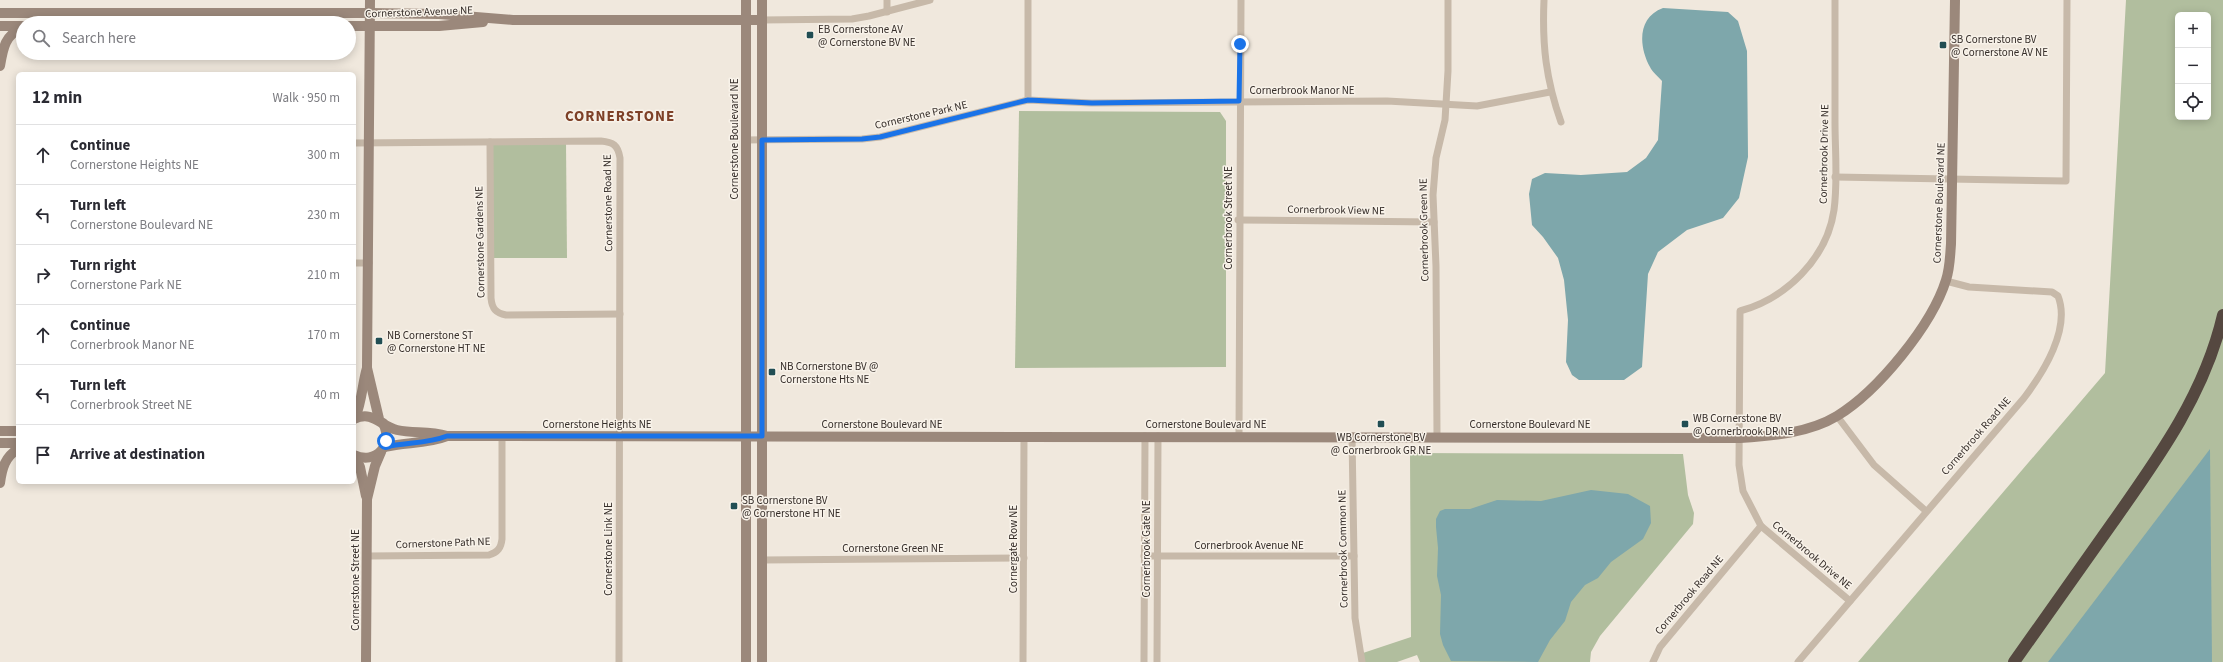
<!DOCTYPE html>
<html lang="en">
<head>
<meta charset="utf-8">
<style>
	:root { --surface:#fff; --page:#f2f2f3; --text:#2b2b33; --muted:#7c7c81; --line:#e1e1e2 }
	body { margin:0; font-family:"Source Sans 3",sans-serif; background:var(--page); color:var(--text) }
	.controls { position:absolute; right:12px; top:12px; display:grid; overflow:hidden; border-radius:6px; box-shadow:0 2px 10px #0003 }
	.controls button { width:36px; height:36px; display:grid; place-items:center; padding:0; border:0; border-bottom:1px solid var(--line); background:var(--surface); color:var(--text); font:20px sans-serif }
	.stop { position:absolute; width:12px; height:12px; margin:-9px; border:3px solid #1a73e8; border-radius:50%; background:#fff }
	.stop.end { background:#1a73e8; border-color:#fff; box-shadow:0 1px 4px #0008 }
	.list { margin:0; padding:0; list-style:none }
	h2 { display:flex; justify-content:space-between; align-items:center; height:52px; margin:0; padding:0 16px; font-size:17px }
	h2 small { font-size:13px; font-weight:400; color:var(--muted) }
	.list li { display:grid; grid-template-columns:26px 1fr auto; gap:12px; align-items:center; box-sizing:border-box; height:60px; padding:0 16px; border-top:1px solid var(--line) }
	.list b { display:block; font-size:15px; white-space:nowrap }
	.list p { margin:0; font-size:13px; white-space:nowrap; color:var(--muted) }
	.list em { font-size:13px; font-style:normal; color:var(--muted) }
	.icon { flex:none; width:22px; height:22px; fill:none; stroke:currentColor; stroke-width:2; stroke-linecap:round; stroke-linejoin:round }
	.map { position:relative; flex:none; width:2223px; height:662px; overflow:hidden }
	.search { position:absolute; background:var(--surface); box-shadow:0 2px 10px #0003; left:16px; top:16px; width:340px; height:44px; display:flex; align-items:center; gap:10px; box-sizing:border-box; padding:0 14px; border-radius:22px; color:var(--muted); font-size:15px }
	.panel { position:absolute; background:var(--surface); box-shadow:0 2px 10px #0003; left:16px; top:72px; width:340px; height:412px; border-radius:6px }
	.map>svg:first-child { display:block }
	.green { fill:#b1be9e; fill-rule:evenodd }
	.water { fill:#7ea7ab }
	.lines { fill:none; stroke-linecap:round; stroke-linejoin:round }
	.street { stroke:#c7b9a9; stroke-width:7 }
	.secondary { stroke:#9b887b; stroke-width:10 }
	.highway { stroke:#554840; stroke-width:12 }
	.route { stroke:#1a73e8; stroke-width:5 }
	.poi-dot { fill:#214e54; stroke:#f8f2e9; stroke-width:1.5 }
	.labels { text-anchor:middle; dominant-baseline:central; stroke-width:3; stroke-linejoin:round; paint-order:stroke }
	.street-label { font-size:11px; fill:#352d29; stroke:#f8f2e9 }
	.poi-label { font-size:11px; fill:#352d29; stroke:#f8f2e9; text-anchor:start }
	.district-label { font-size:15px; font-weight:bold; letter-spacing:1px; fill:#7e4128; stroke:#f8f2e9 }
</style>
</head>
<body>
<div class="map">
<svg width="2223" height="662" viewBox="0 0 2223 662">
	<rect width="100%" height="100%" fill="#f0e8dd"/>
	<!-- green -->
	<g class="green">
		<path d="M2126,0H2223V662H1858L2105,373ZM2178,15H2208V117H2178Z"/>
		<polygon points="1019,111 1220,112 1226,121 1226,367 1015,368"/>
		<polygon points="490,142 566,142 567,258 491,258"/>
		<polygon points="1410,453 1683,454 1688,495 1694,513 1693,524 1600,636 1591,652 1590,662 1420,662 1417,655 1397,662 1362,662 1360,654 1411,637"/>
	</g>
	<!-- water -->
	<g class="water">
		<path d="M1663,8L1728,12L1738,21L1747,51L1748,157L1739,198L1723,218L1687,230L1658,252L1648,274L1642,367L1624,380H1579L1572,375L1566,362L1568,320L1564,280L1558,258L1543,237L1532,225L1529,194L1532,179L1545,173L1581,175L1627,172L1646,158L1658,140L1662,81C1658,76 1652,72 1650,67C1638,45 1638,17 1663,8Z"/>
		<polygon points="2210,449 2212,662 2048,662"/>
		<polygon points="1591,490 1628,494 1650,506 1651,523 1643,539 1611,562 1598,578 1585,585 1571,602 1565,621 1550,640 1538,662 1451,661 1443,645 1440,634 1441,595 1437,576 1438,548 1436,527 1436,519 1440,511 1445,509 1470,509 1497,500 1541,501"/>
	</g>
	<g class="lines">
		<!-- street -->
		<g class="street">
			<path d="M1544,0C1542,45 1546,80 1561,122"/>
			<path d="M1835,0C1835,41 1835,81 1835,122C1835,151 1838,181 1834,210C1827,259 1785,299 1740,311L1739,465L1743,491L1761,526L1850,601"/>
			<polyline points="887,12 887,0"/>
			<polyline points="762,20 852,19 869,16 930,0"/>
			<polyline points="1028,100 1028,0"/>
			<polyline points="746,140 862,139 880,137 1028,100 1091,103 1387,101 1477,106 1550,92"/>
			<path d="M490,142L491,298C492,309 496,313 506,315L620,314"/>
			<path d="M354,143L601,141C613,142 618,145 620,158L619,662"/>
			<polyline points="1835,177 2066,181 2067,0"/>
			<polyline points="1238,220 1434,222"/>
			<polyline points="354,263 369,263"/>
			<polyline points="1837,416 1874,465 1926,511"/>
			<polyline points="1239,436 1241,0"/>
			<polyline points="1352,436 1355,618 1362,662"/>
			<polyline points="1437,436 1436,266 1433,195 1436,158 1445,120 1448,71 1448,0"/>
			<path d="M367,556L489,555C498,552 501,548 502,539V436"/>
			<polyline points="1144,556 1354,556"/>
			<polyline points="762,560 1024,558"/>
			<polyline points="1023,662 1024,436"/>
			<polyline points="1144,662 1145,436"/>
			<polyline points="1157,662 1158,436"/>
			<polyline points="1653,662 1660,647 1761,526"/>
			<path d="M1798,662L2024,398C2043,373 2071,329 2058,296L2052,292L1969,287L1946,281"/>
		</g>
		<!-- secondary -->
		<g class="secondary">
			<polyline points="762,0 762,662"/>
			<polyline points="0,13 370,13 439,14 513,20 762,20"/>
			<polyline points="0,26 22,26"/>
			<polyline points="349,26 439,26 483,22"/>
			<path d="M0,66C3,48 5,35 23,27"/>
			<polyline points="367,368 379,419"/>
			<path d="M355,418C362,402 362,385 367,368L370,0"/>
			<path d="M354,419C373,410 380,426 397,430C414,434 428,430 447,436L1740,438C1772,436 1809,433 1837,416C1878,391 1932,325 1946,280C1950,268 1950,256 1951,244L1955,0"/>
			<polyline points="0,431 18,431"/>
			<polyline points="0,443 18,443"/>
			<path d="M385,447C405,442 427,444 447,436"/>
			<path d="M354,455C376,465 394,445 383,423"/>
			<polyline points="355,456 360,467 366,496"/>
			<path d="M0,483C2,468 5,457 18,449"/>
			<polyline points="366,662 367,499 375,466 381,452"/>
			<polyline points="746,662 746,0"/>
		</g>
		<!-- highway -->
		<path class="highway" d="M2014,662C2047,615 2080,568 2113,522C2159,457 2205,393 2223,315"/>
	</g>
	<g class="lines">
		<!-- route -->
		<path class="route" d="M386,441L385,447C405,442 427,444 447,436H762V140L862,139L880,137L1028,100L1092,103L1239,101L1240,44"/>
	</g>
	<!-- markers -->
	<g class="poi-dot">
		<rect x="806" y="31" width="8" height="8" rx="2"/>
		<rect x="1939" y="41" width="8" height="8" rx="2"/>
		<rect x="375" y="337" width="8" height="8" rx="2"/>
		<rect x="768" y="368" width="8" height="8" rx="2"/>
		<rect x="1377" y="420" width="8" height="8" rx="2"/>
		<rect x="1681" y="420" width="8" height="8" rx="2"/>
		<rect x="730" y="502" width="8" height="8" rx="2"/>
	</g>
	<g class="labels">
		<!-- street labels -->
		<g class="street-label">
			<text transform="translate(419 12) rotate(-2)">Cornerstone Avenue NE</text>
			<text x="1302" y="90">Cornerbrook Manor NE</text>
			<text transform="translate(921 115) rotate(-13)">Cornerstone Park NE</text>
			<text transform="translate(734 139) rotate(-90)">Cornerstone Boulevard NE</text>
			<text transform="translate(1824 154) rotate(-89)">Cornerbrook Drive NE</text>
			<text transform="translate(608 203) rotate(-91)">Cornerstone Road NE</text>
			<text transform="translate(1939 203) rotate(-88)">Cornerstone Boulevard NE</text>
			<text transform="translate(1336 210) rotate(1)">Cornerbrook View NE</text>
			<text transform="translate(1228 218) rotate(-90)">Cornerbrook Street NE</text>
			<text transform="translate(1424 230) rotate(-91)">Cornerbrook Green NE</text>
			<text transform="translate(480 242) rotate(-91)">Cornerstone Gardens NE</text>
			<text x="597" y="424">Cornerstone Heights NE</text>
			<text x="882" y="424">Cornerstone Boulevard NE</text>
			<text x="1206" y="424">Cornerstone Boulevard NE</text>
			<text x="1530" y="424">Cornerstone Boulevard NE</text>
			<text transform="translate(1976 436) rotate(-49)">Cornerbrook Road NE</text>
			<text transform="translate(443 543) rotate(-2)">Cornerstone Path NE</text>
			<text x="1249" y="545">Cornerbrook Avenue NE</text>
			<text x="893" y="548">Cornerstone Green NE</text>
			<text transform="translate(608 549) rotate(-90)">Cornerstone Link NE</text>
			<text transform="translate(1013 549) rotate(-90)">Cornergate Row NE</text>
			<text transform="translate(1146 549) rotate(-90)">Cornerbrook Gate NE</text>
			<text transform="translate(1343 549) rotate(-91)">Cornerbrook Common NE</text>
			<text transform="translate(1812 555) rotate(40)">Cornerbrook Drive NE</text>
			<text transform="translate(355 580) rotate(-90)">Cornerstone Street NE</text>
			<text transform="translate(1689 595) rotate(-50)">Cornerbrook Road NE</text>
		</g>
		<!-- poi labels -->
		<g class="poi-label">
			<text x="818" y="29">EB Cornerstone AV<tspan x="818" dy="13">@ Cornerstone BV NE</tspan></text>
			<text x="1951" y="39">SB Cornerstone BV<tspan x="1951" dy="13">@ Cornerstone AV NE</tspan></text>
			<text x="387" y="335">NB Cornerstone ST<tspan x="387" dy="13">@ Cornerstone HT NE</tspan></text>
			<text x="780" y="366">NB Cornerstone BV @<tspan x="780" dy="13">Cornerstone Hts NE</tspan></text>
			<text x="1693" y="418">WB Cornerstone BV<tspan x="1693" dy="13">@ Cornerbrook DR NE</tspan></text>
			<text x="1381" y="437" text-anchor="middle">WB Cornerstone BV<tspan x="1381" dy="13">@ Cornerbrook GR NE</tspan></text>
			<text x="742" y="500">SB Cornerstone BV<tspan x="742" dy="13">@ Cornerstone HT NE</tspan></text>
		</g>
		<!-- district labels -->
		<g class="district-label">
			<text x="620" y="116">CORNERSTONE</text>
		</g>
	</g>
</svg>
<div class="controls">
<button>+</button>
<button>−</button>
<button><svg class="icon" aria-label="locate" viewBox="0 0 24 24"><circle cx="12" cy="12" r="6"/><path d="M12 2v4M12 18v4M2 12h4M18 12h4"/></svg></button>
</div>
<div class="stop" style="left:386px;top:441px"></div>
<div class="stop end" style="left:1240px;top:44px"></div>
<div class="search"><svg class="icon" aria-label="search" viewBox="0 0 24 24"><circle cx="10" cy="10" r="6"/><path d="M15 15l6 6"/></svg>Search here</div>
<section class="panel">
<h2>12 min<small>Walk · 950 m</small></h2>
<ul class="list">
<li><svg class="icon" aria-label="ahead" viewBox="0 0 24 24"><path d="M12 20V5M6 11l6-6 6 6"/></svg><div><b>Continue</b><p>Cornerstone Heights NE</p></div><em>300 m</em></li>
<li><svg class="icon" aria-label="left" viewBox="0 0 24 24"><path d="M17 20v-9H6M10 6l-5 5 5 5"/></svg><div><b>Turn left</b><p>Cornerstone Boulevard NE</p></div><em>230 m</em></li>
<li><svg class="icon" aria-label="right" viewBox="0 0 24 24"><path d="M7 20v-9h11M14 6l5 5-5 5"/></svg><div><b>Turn right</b><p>Cornerstone Park NE</p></div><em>210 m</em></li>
<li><svg class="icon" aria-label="ahead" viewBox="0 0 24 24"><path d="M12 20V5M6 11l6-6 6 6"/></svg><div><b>Continue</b><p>Cornerbrook Manor NE</p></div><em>170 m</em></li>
<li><svg class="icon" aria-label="left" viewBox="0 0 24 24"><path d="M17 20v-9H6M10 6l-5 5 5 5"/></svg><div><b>Turn left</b><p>Cornerbrook Street NE</p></div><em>40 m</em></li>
<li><svg class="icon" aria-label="arrive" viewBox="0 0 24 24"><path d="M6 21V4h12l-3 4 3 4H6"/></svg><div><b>Arrive at destination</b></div></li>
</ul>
</section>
</div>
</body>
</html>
